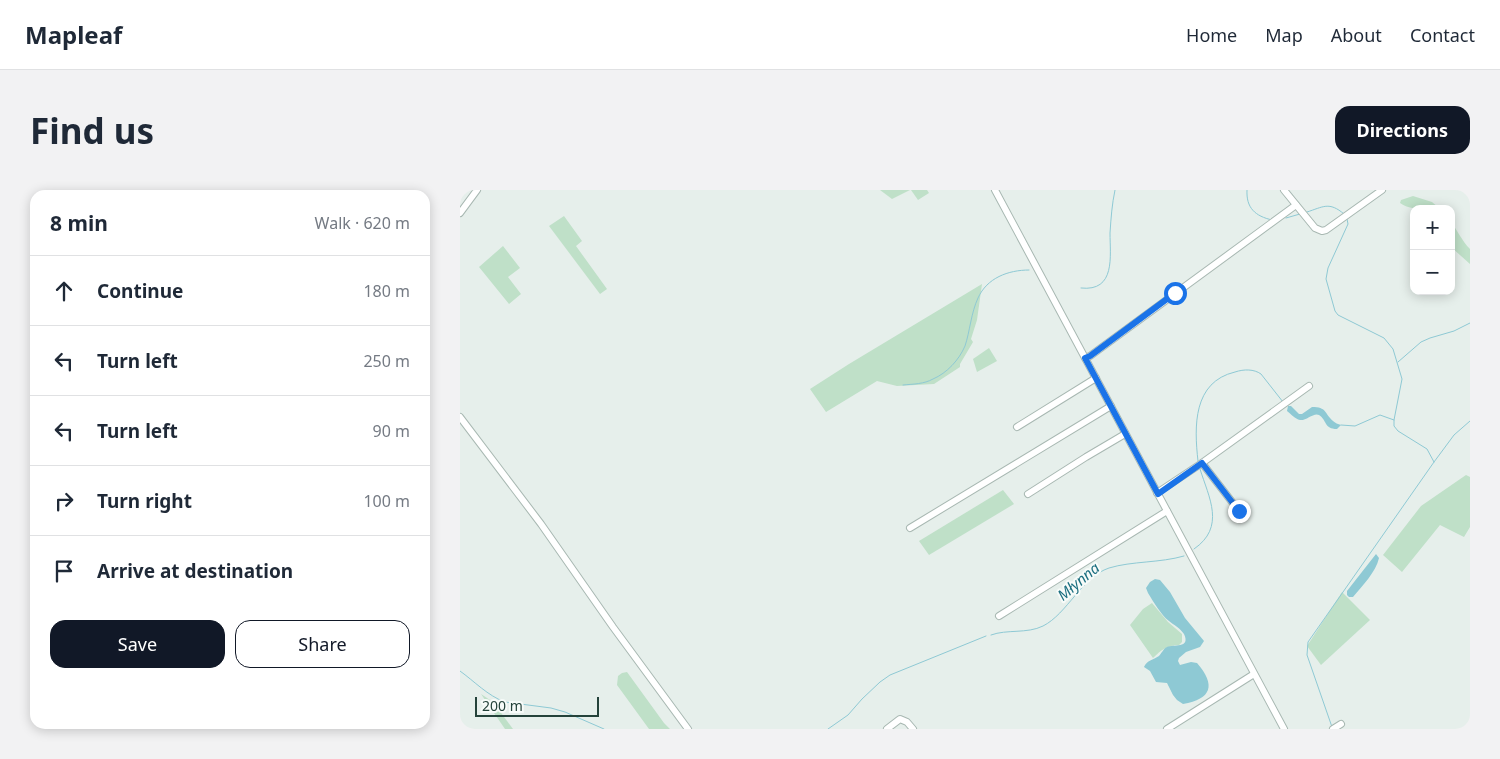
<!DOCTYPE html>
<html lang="en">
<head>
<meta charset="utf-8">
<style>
	:root { --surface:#fff; --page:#f2f2f3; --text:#1f2937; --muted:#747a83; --line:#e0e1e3; --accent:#111827 }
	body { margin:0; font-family:"Noto Sans",sans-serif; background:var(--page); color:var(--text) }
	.controls { position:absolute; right:15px; top:15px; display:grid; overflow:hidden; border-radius:10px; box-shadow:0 2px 12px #0003 }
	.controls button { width:45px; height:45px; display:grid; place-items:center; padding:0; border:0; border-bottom:1px solid var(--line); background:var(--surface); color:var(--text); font:25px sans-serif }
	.scale { position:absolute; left:15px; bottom:12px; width:124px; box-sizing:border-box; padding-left:5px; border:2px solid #24423a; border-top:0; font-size:14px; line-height:18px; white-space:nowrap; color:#24423a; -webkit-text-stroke:4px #f7fbf9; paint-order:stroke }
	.stop { position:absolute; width:15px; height:15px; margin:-11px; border:4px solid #1a73e8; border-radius:50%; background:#fff }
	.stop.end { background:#1a73e8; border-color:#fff; box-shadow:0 1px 5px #0008 }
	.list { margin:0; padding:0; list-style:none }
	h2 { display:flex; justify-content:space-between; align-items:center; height:65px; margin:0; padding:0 20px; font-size:21px }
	h2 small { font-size:16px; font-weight:400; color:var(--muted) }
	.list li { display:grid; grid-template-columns:32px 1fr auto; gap:15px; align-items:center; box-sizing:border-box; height:70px; padding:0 20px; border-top:1px solid var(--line) }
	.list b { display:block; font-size:19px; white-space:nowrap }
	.list em { font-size:16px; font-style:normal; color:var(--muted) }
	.actions { display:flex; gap:10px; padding:15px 20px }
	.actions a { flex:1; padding:11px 0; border:1px solid var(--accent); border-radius:15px; text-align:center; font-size:18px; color:var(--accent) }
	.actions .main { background:var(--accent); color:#fff }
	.icon { flex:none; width:28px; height:28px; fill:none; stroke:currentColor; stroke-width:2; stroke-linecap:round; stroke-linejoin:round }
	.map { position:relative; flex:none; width:1010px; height:539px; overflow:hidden; border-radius:15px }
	header { display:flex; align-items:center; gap:30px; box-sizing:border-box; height:70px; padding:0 25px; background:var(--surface); border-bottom:1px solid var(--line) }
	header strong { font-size:24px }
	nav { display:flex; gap:28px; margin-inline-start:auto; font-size:18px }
	.intro { display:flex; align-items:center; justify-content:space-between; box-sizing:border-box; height:120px; padding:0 30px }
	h1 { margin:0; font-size:35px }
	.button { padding:12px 22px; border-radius:15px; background:var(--accent); color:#fff; font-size:18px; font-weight:700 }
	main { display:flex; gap:30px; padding:0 30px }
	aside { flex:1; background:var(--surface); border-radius:15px; box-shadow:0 2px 12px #0003 }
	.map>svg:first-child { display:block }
	.green { fill:#bfe0c8 }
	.water { fill:#8ec9d4 }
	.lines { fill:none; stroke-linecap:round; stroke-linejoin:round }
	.stream { stroke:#8ec9d4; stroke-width:1 }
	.minor-casing { stroke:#a8b8b2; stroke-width:8 }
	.minor { stroke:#fff; stroke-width:6 }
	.route { stroke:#1a73e8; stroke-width:6 }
	.labels { text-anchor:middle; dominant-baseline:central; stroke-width:4; stroke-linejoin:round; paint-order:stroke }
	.water-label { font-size:15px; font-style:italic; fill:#1c6f80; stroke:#f7fbf9 }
</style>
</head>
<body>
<header>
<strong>Mapleaf</strong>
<nav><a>Home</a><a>Map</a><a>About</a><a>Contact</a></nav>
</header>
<div class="intro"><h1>Find us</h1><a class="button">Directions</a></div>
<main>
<aside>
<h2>8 min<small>Walk · 620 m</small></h2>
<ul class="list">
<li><svg class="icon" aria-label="ahead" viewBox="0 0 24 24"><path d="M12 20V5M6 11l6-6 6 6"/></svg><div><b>Continue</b></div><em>180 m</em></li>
<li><svg class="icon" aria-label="left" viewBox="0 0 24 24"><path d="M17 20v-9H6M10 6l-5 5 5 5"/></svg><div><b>Turn left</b></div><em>250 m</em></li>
<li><svg class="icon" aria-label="left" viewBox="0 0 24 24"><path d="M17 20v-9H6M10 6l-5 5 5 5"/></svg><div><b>Turn left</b></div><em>90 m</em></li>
<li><svg class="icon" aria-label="right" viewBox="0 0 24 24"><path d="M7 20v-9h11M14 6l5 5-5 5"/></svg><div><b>Turn right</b></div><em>100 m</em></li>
<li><svg class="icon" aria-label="arrive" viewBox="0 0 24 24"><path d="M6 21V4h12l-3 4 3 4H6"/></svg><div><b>Arrive at destination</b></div></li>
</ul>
<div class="actions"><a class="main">Save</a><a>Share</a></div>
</aside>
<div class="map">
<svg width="1010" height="539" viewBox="0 0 1010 539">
	<rect width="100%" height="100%" fill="#e6efeb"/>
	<!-- green -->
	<g class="green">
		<polygon points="420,0 450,0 432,9"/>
		<polygon points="451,0 467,0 469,3 458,10"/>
		<path d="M953,6L972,12L980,19C967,19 951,21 940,13L941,10Z"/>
		<polygon points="104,26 122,51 116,56 147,99 140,104 89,36"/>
		<path d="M991,32C998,41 1002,51 1010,59V74L991,57Z"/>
		<polygon points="43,56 60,78 48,87 61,104 49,114 19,77"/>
		<polygon points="522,94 517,130 511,149 513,152 500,174 500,177 474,194 437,196 417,191 366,222 350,199 389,174"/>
		<polygon points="529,158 537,171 517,182 513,169"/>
		<polygon points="1006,285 1010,287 1010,337 1004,347 980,335 942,382 923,365 961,316"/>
		<polygon points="543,300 554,314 469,365 459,351"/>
		<polygon points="882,402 910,430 861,475 847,456"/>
		<path d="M692,413L708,432L722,444V452L719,455C708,455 701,460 693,468L670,435L683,419Z"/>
		<polygon points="167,482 204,533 210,539 189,539 157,495 158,486 162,483"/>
		<polygon points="21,504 33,512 53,539 45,539"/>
	</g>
	<!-- water -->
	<g class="water">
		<path d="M828,216H831L839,224H842L852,217C867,217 864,223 873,231C875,233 878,234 881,235L877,239C864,239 867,230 859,225C854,222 846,231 840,230C835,229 831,224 827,221Z"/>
		<path d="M916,364L919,368C916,382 902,396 893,407H889L887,405V401Z"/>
		<path d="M695,389L700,390L710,402L725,428L744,451L740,457L726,462L719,468L718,471L720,475L731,472L737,473C756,495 752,509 723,514L717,510L713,505L707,493L696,492L690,481L684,477C687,470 693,470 699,466C702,463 703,459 707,457C713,454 731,459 724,444C720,438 714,435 709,431C701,425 693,411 688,403L686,398L690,392Z"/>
	</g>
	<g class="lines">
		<!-- stream -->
		<g class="stream">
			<path d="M787,0C786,18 795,26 812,30"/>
			<path d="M847,22C863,17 869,11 884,24"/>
			<polyline points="826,28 840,24"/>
			<polyline points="887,29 888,34 868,78 866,89 875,121 878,125 924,148 933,159 942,189 934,230 934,236 938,241 967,259 974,272"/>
			<path d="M621,98C656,102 650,66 650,43C651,28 652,14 655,0"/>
			<polyline points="938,172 961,152 970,148 994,141 1010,133"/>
			<path d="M443,195C454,194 464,194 473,189C487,183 499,170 505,156C510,141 511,123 518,108C527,88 548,80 569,80"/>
			<polyline points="881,235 895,236 920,225 934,230"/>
			<path d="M738,271C734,236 733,192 775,182C784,179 794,179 801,184L823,212"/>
			<path d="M734,359C766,337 749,308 740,279"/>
			<path d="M531,445C547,439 567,444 583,436C607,424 622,387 649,378C672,371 700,373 724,366"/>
			<path d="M0,481C14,491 28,506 45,512L91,518L105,522L144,539"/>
			<polyline points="872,537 847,465 848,452 974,272 994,245 1010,231"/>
			<polyline points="368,539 388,525 402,509 420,492 430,485 526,446"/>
		</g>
		<defs>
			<g id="minor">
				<polyline points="535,0 824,539"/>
				<polyline points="824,0 855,38 862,41 866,40 922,0"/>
				<polyline points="0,23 17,0"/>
				<polyline points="625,168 630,166 836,15"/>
				<polyline points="0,227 81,334 153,437 228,539"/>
				<polyline points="557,237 636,188"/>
				<polyline points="742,273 779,321"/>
				<polyline points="697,303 742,273 849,196"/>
				<polyline points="568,304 626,267 665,244"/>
				<polyline points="450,338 651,216"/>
				<polyline points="539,426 707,321"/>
				<polyline points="427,539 440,529 447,532 453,539"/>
				<polyline points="707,539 794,484"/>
				<polyline points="873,539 881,534"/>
			</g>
		</defs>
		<!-- minor casing -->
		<use href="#minor" class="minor-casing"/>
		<!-- minor -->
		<use href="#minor" class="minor"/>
	</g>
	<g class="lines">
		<!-- route -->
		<polyline class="route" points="715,103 630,166 625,168 698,304 742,273 779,321"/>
	</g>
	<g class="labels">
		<!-- water labels -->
		<g class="water-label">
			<text transform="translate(618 391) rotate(-40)">Młynna</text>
		</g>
	</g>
</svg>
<div class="controls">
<button>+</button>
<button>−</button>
</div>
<div class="scale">200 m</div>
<div class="stop" style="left:715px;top:103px"></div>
<div class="stop end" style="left:779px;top:321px"></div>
</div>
</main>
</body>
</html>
